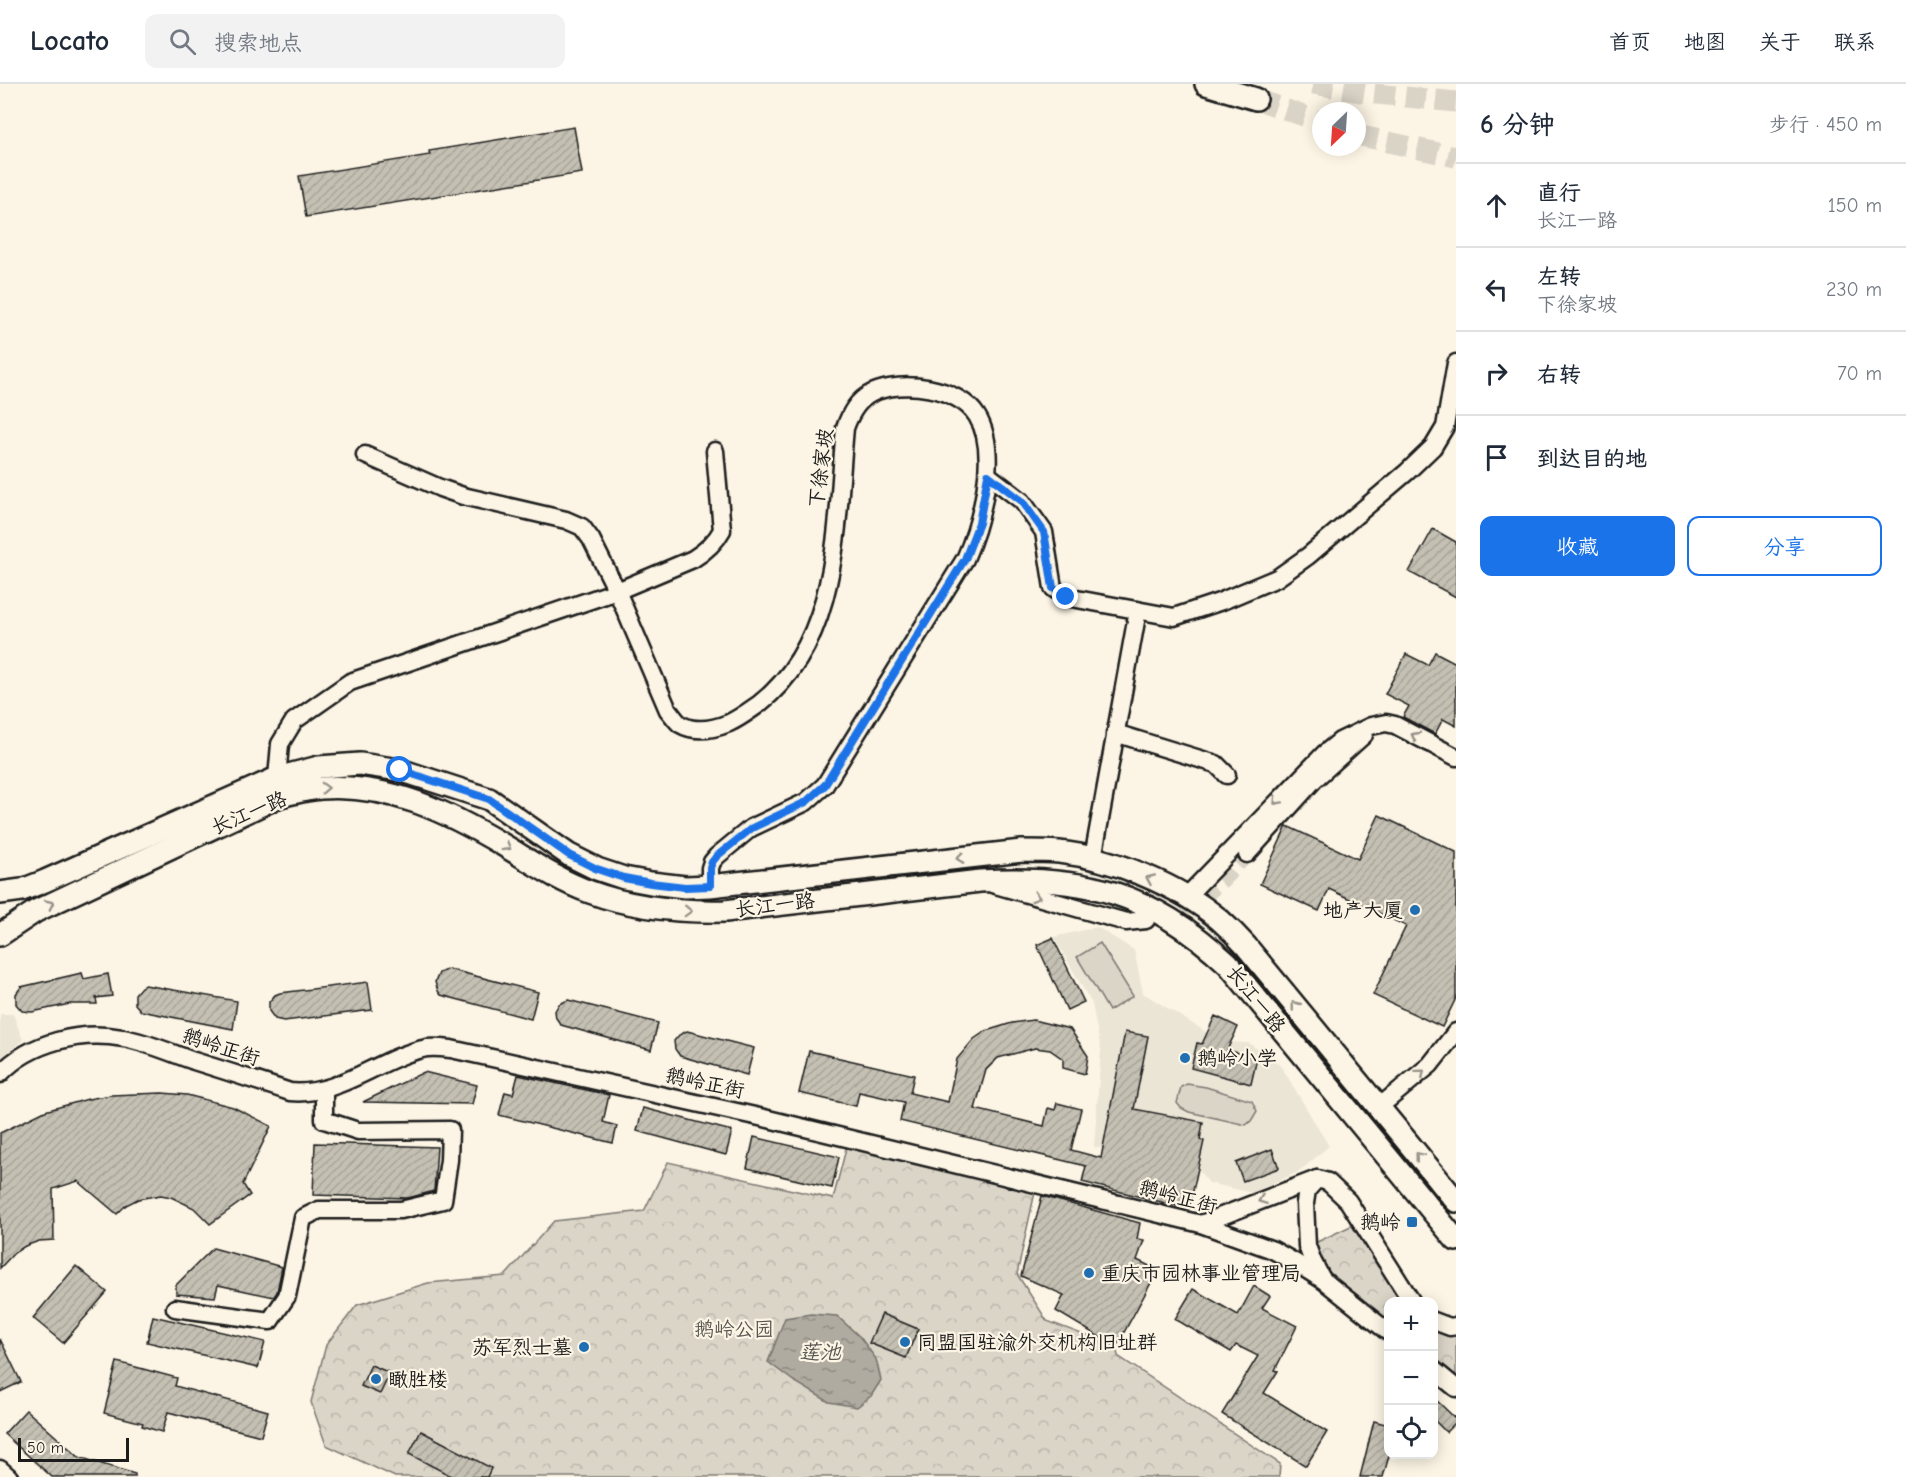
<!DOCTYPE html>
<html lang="zh">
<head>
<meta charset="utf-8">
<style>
	:root { --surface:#fff; --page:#f2f2f3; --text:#1f2937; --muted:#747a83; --line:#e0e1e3; --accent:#1a73e8 }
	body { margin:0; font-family:"Comic Neue","LXGW WenKai TC",sans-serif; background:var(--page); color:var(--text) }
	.controls { position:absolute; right:18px; bottom:18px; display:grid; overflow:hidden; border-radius:12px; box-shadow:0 3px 15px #0003 }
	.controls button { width:54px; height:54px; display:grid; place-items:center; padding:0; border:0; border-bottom:2px solid var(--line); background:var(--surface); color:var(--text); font:30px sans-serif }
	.compass { position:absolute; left:1312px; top:18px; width:54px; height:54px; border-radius:50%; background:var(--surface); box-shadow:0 3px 15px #0003; rotate:205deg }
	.scale { position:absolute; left:18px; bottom:15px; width:111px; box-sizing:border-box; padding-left:6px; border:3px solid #1c1c1c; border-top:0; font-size:16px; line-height:21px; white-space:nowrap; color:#1c1c1c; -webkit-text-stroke:4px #fcf5e5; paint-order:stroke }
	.stop { position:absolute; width:18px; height:18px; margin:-14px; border:4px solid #1a73e8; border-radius:50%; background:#fff }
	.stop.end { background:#1a73e8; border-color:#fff; box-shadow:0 2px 6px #0008 }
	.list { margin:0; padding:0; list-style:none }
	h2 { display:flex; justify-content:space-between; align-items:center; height:78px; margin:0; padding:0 24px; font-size:26px }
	h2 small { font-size:20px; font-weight:400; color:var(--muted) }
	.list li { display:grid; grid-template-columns:39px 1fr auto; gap:18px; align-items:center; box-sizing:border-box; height:84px; padding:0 24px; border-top:2px solid var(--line) }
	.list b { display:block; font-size:22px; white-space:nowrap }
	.list p { margin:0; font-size:20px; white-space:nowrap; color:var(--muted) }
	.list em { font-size:20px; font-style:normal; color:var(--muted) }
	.actions { display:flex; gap:12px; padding:18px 24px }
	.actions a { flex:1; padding:14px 0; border:2px solid var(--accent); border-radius:12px; text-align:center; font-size:21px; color:var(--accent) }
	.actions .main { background:var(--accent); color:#fff }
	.icon { flex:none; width:33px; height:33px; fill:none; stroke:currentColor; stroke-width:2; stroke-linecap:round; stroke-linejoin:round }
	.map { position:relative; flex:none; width:1456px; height:1393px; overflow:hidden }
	header { display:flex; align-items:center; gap:36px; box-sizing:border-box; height:84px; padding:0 30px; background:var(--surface); border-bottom:2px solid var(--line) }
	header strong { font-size:28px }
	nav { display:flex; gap:33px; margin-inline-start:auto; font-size:21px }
	.search { width:420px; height:54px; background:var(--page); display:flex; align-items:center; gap:15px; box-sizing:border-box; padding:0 21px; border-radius:12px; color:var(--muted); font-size:22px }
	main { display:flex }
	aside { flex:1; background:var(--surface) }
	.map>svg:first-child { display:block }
	.built { fill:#ebe5d6 }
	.park { fill:url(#park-crowns); stroke:#7c7872; stroke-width:1.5 }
	.pitch { fill:#dbd5c8; stroke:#7c7872; stroke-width:1.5 }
	.water { fill:url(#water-ripples); stroke:#75726c; stroke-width:1.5 }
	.building { fill:url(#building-hatch); stroke:#1c1c1c; stroke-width:1.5 }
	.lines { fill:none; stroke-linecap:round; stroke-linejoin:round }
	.minor-tunnel { stroke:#dad4c7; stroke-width:16; stroke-dasharray:16 8; stroke-linecap:butt }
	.major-tunnel { stroke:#dad4c7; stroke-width:21; stroke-dasharray:21 10; stroke-linecap:butt }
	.minor-casing { stroke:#1c1c1c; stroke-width:21 }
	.major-casing { stroke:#1c1c1c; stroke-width:26 }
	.minor { stroke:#fcf5e5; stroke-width:16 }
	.major { stroke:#fcf5e5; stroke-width:21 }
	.oneway { stroke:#97938b }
	.route { stroke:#1a73e8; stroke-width:8 }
	.poi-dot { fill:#1f6fb2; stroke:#fcf5e5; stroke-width:2 }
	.labels { text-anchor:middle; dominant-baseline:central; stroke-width:4.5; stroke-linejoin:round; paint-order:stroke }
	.street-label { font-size:20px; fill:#1c1c1c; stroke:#fcf5e5 }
	.poi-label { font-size:20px; fill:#1c1c1c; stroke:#fcf5e5; text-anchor:start }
	.park-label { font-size:20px; fill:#555450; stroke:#fcf5e5 }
	.water-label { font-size:21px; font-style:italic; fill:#575551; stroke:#fcf5e5 }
</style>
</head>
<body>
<header>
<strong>Locato</strong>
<div class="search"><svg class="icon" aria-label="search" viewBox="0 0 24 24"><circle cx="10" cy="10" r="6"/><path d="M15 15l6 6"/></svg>搜索地点</div>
<nav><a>首页</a><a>地图</a><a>关于</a><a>联系</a></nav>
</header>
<main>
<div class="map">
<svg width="1456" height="1393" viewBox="0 0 1456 1393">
	<defs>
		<pattern id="park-crowns" width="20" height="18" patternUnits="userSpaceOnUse" patternTransform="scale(1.5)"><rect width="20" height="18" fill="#dbd5c8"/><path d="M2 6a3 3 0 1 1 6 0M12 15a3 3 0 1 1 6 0" fill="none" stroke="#bbb6ab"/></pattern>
		<pattern id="water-ripples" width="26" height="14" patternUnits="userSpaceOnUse" patternTransform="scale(1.5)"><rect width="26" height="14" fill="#b0aba1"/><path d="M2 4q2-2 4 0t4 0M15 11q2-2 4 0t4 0" fill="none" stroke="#8e8a82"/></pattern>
		<pattern id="building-hatch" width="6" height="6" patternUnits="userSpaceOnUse" patternTransform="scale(1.5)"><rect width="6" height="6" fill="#c4c0b3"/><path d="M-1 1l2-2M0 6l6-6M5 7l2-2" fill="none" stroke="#a8a499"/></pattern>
	</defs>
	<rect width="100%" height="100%" fill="#fcf5e5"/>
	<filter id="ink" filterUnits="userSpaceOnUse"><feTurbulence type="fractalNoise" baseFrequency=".0167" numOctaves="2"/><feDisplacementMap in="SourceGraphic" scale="12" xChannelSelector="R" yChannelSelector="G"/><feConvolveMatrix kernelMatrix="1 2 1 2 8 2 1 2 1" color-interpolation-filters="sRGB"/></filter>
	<g filter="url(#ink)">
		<!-- built -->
		<g class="built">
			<polygon points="1097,843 1134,866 1143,909 1222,958 1249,959 1281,982 1329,1062 1300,1087 1252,1109 1209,1099 1197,1084 1094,1063 1101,966 1092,920 1054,853"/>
			<polygon points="0,930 13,930 23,956 0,975"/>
		</g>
		<!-- park -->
		<g class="park">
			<polygon points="847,1061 1035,1108 1017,1190 1047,1237 1116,1263 1118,1272 1280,1380 1279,1393 395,1393 326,1361 311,1318 326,1261 357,1221 428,1199 505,1192 554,1137 644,1127 668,1078 833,1115"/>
			<polygon points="1355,1140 1404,1217 1388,1218 1388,1240 1325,1190 1315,1159"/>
			<polygon points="1434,1246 1456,1249 1456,1293 1434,1276"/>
		</g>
		<!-- pitch -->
		<g class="pitch">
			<polygon points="1100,859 1133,912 1109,927 1077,873"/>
			<polygon points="1187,1000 1206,1003 1252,1017 1257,1027 1251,1037 1246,1041 1189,1028 1181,1024 1177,1019 1181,1003"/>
		</g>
		<!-- water -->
		<polygon class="water" points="811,1230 837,1232 860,1253 876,1275 881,1296 871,1312 857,1323 829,1318 792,1296 768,1278 785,1234"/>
		<!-- building -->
		<g class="building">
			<polygon points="574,43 582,89 306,133 299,92 430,71 429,67"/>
			<polygon points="1433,445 1456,458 1456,513 1409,488"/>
			<polygon points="1435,568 1456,579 1456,642 1443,635 1435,650 1403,633 1409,622 1385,610 1406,570 1428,581"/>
			<polygon points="1379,731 1456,768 1456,914 1442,943 1373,911 1406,842 1329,805 1319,827 1260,800 1287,742 1358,775"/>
			<polygon points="1053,854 1084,918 1067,926 1037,861"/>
			<polygon points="448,885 538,908 531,935 441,911 438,907 435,898 439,889"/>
			<polygon points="82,889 84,895 108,890 112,912 96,914 97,920 70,920 32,928 22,927 16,920 16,910 21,903"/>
			<polygon points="368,898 372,926 284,937 275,935 269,927 269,918 275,911 280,909"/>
			<polygon points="145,901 237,917 233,945 141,927 135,920 135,910 141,903"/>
			<polygon points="568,916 658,939 651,966 561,941 556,934 555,927 559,920"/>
			<polygon points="1215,932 1238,943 1227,966 1257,974 1251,1000 1191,984 1197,959 1202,960"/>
			<polygon points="1033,936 1070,945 1088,972 1085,990 1063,984 1063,975 1050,966 1035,964 998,974 986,986 975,1025 1044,1042 1048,1024 1055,1026 1057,1019 1081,1025 1071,1066 1101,1074 1125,948 1148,952 1134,1025 1203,1038 1200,1056 1204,1057 1189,1125 1082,1098 1086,1082 900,1037 904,1018 859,1008 856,1022 799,1009 809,967 914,991 910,1009 948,1018 957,975 974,955 986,947 1012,939"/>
			<polygon points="687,947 754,964 747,991 680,972 675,965 674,957 679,951"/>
			<polygon points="424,988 477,1001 472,1020 363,1018"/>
			<polygon points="518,991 609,1011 603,1038 617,1042 613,1059 499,1031 505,1008 513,1010"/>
			<polygon points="162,1009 187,1011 233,1023 271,1042 243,1100 250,1111 210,1140 194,1124 171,1113 161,1111 138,1115 126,1121 117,1130 78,1097 53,1105 54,1156 39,1157 25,1162 14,1169 0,1184 0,1049 45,1027 88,1015 111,1011"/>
			<polygon points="643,1024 732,1047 726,1071 637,1047"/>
			<polygon points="754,1053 839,1073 832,1104 747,1084"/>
			<polygon points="315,1059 437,1063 434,1107 408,1114 313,1111"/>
			<polygon points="1272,1065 1279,1084 1243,1097 1236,1079"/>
			<polygon points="1042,1112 1140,1139 1137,1155 1144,1156 1137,1176 1158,1186 1116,1263 1056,1227 1064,1211 1021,1192"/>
			<polygon points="213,1164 282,1183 277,1208 274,1213 218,1201 215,1213 176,1210 176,1201"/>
			<polygon points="76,1182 107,1208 63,1259 33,1234"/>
			<polygon points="1254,1202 1270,1212 1262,1224 1297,1242 1275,1286 1278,1287 1264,1309 1327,1348 1306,1382 1222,1330 1258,1272 1236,1261 1231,1268 1175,1235 1193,1205 1238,1231"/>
			<polygon points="882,1230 918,1245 906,1274 869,1259"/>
			<polygon points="153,1232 265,1258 258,1284 147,1258"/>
			<polygon points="0,1255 21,1298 0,1308"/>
			<polygon points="117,1278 177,1294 175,1302 268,1327 261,1352 168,1328 162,1348 142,1342 143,1339 104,1329"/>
			<polygon points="371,1281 390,1289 380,1310 361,1302"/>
			<polygon points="1434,1314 1456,1335 1456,1338 1446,1348 1434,1336"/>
			<polygon points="26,1326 79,1373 135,1390 135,1393 52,1393 4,1350"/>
			<polygon points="1374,1337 1389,1341 1389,1372 1383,1393 1360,1393"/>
			<polygon points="421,1347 491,1384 487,1393 453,1393 409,1370"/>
		</g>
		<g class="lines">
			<!-- minor-tunnel -->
			<path class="minor-tunnel" d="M1159,834C1197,825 1221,798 1247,770"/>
			<!-- major-tunnel -->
			<g class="major-tunnel">
				<polyline points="1313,0 1367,9 1456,18"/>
				<polyline points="1256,15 1321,38"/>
				<polyline points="1357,51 1456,73"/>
			</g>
			<defs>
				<g id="minor">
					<path d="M365,371L440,404L463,412L566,436L582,443L591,455L617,507L668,626C672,630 676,637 680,640C695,649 714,645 729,639C740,634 749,627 759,620C841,556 836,438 845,344C850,330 857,316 872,309C902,295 959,303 977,332C1000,369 981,439 965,475L825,701L806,718L751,744L717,772L712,778L710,784V802"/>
					<polyline points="988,391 1022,417 1044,448 1053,504 1066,513 1174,533 1222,517 1277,494 1308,472 1407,388 1433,363 1445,343 1456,279"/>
					<polyline points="1115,649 1216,680 1227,691"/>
					<path d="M277,694L280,660L294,637L350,598L617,507L693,475C706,467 715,459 722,446L715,367"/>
					<polyline points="1247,770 1315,695 1364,651"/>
					<polyline points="1093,774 1138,526"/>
					<polyline points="992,800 1126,838 1146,836"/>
					<polyline points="1186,813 1324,670 1340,657 1371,642 1386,639 1395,641 1456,673"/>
					<path d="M0,990C30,958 81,946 123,954C147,958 171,969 194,977C226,987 258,997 290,1008C339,1013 380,973 427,964C435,963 443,964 451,965L764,1034L1201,1140L1273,1166L1296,1179L1323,1196L1388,1248"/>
					<polyline points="1379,1023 1430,981 1456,948"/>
					<polyline points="1317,1095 1307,1106 1305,1119 1307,1162 1313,1178 1322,1195"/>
					<polyline points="1201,1140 1317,1095 1328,1098 1348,1117 1412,1218"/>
					<polyline points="175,1224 270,1237 287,1212 303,1134 319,1126 401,1126 443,1116 449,1076 450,1046 358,1047 324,1036 324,1006"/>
					<polyline points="1434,1237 1450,1243 1456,1242"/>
					<polyline points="1434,1286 1456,1304"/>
					<polyline points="0,1385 9,1393"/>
				</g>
				<g id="major">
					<polyline points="1206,0 1256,15"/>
					<path d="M0,809L22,806L45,797L277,694L319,683L360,680L400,686L489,715L569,771L597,785L624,794L651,799L685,803L710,802L1022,767C1034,767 1047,767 1059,768C1112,774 1179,801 1220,836C1229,844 1238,853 1246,862L1456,1117"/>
					<path d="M0,851L36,827L280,712C293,709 307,705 321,704C389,699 448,728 505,762C533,779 559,797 590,808C633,824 679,828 725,827L980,797C1084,791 1151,808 1228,880L1456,1156"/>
				</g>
			</defs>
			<!-- minor casing -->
			<use href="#minor" class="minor-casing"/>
			<!-- major casing -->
			<use href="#major" class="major-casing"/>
			<!-- minor -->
			<use href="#minor" class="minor"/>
			<!-- major -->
			<use href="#major" class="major"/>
		</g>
		<!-- one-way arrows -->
		<defs><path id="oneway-chevron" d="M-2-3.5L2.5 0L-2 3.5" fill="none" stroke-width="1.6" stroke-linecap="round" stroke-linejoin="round" transform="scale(1.5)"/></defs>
		<g class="oneway">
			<use href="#oneway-chevron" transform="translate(1415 652) rotate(-152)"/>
			<use href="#oneway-chevron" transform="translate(325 704) rotate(-2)"/>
			<use href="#oneway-chevron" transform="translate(1277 717) rotate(133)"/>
			<use href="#oneway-chevron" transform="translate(507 763) rotate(31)"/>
			<use href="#oneway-chevron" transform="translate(960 774) rotate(174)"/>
			<use href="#oneway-chevron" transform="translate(1150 795) rotate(-156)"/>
			<use href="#oneway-chevron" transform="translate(1036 813) rotate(16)"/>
			<use href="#oneway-chevron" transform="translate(50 820) rotate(-25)"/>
			<use href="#oneway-chevron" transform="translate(688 827) rotate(2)"/>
			<use href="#oneway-chevron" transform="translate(1295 921) rotate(-129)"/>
			<use href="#oneway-chevron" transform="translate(1421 989) rotate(-40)"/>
			<use href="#oneway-chevron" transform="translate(1419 1072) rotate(-129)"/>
			<use href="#oneway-chevron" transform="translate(1262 1116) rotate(159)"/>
		</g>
	</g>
	<g class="lines" filter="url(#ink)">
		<!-- route -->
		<polyline class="route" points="400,686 489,715 569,771 597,785 624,794 651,799 685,803 710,802 710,784 712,778 717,772 752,744 806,718 825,701 965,475 979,439 988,391 1022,417 1044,448 1053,504 1066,513"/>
	</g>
	<!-- markers -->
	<g class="poi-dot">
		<circle cx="1415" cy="826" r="6"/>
		<circle cx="1185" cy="974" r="6"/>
		<rect x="1406" y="1132" width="12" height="12" rx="3"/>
		<circle cx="1089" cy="1189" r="6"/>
		<circle cx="905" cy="1258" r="6"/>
		<circle cx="584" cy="1263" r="6"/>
		<circle cx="376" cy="1295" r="6"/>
	</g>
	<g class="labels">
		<!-- street labels -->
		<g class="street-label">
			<text transform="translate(821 384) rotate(-83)">下徐家坡</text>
			<text transform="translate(249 729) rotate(-23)">长江一路</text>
			<text transform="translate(775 821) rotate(-7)">长江一路</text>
			<text transform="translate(1256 915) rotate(51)">长江一路</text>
			<text transform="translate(221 963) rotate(18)">鹅岭正街</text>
			<text transform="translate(705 999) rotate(12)">鹅岭正街</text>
			<text transform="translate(1178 1113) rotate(15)">鹅岭正街</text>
		</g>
		<!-- poi labels -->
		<g class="poi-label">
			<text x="1403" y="826" text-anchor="end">地产大厦</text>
			<text x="1197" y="974">鹅岭小学</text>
			<text x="1400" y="1138" text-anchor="end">鹅岭</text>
			<text x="1101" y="1189">重庆市园林事业管理局</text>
			<text x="917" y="1258">同盟国驻渝外交机构旧址群</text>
			<text x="572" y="1263" text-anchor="end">苏军烈士墓</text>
			<text x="388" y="1295">瞰胜楼</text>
		</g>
		<!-- park labels -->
		<g class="park-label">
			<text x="734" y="1245">鹅岭公园</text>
		</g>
		<!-- water labels -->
		<g class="water-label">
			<text x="820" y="1268">莲池</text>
		</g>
	</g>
</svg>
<div class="controls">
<button>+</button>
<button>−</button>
<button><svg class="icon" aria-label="locate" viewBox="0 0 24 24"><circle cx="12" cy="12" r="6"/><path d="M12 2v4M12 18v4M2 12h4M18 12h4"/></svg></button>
</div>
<svg class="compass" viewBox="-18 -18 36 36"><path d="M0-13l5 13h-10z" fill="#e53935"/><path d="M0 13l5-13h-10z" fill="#747a83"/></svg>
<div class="scale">50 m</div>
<div class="stop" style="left:400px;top:686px"></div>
<div class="stop end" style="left:1066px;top:513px"></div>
</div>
<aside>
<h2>6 分钟<small>步行 · 450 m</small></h2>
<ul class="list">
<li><svg class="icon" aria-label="ahead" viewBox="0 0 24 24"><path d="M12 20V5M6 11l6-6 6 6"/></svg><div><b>直行</b><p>长江一路</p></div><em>150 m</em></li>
<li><svg class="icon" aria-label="left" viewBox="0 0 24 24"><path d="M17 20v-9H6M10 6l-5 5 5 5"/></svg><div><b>左转</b><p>下徐家坡</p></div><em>230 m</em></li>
<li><svg class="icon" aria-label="right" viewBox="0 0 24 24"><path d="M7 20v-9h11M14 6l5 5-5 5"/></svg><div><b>右转</b></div><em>70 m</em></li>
<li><svg class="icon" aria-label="arrive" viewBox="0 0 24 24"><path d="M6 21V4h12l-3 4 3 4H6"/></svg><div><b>到达目的地</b></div></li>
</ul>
<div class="actions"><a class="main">收藏</a><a>分享</a></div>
</aside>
</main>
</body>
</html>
